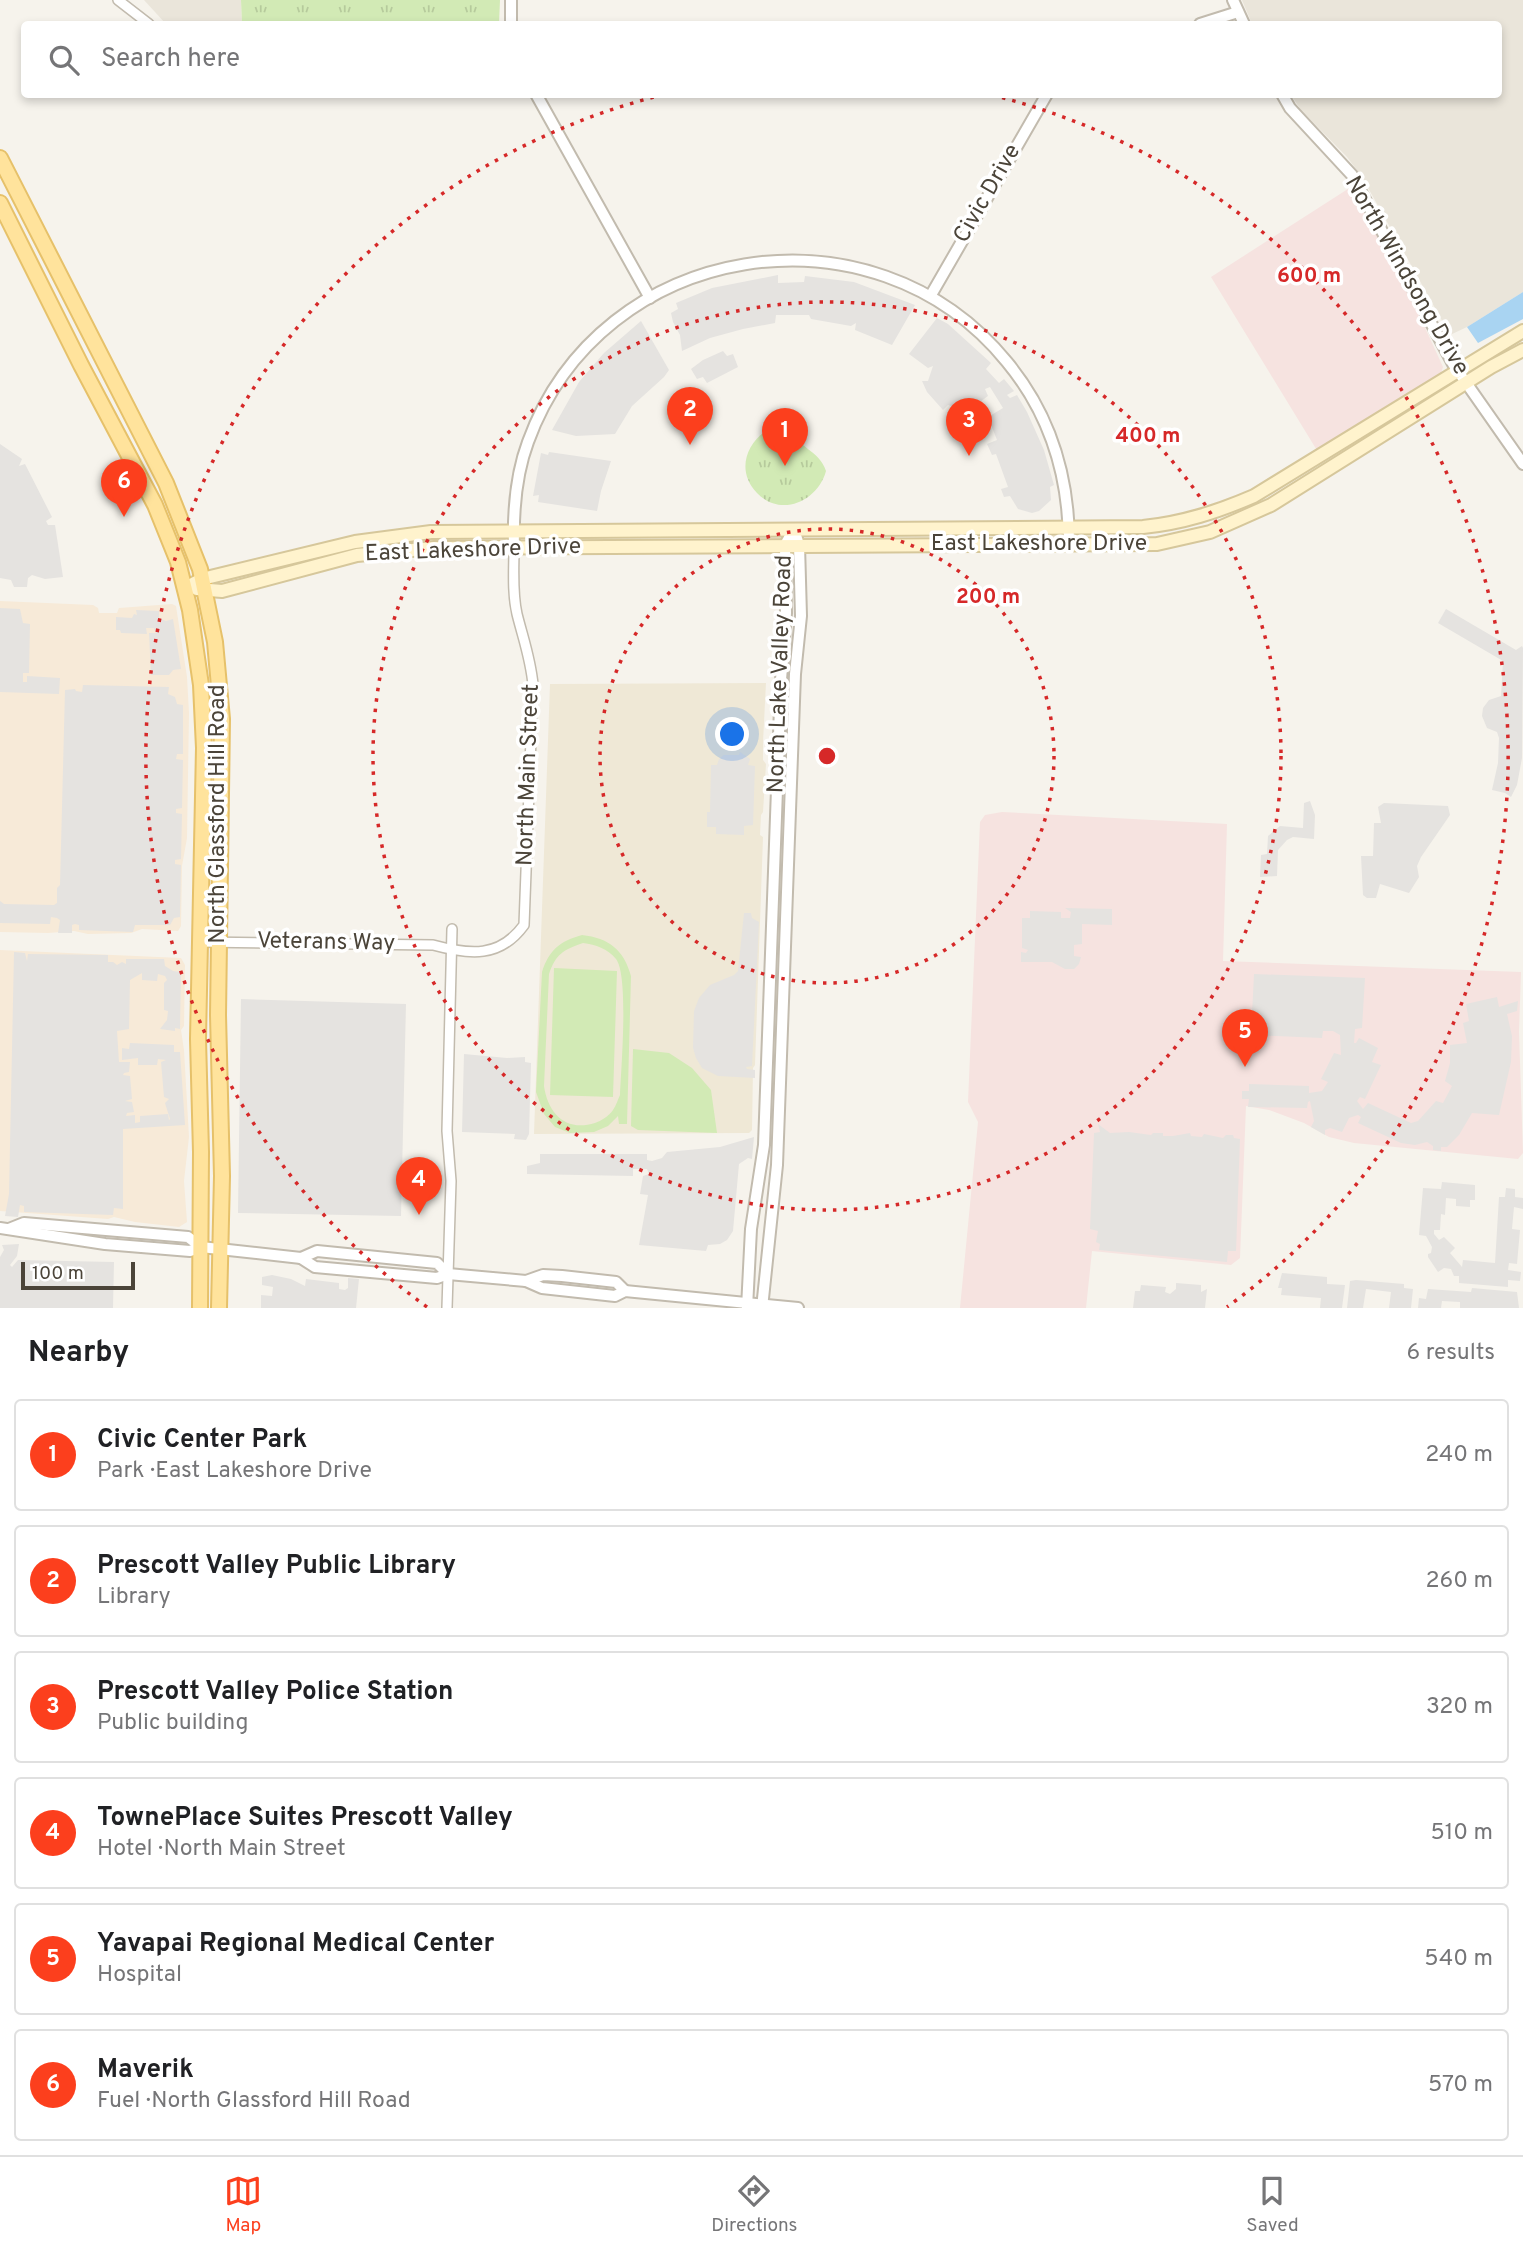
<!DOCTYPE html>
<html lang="en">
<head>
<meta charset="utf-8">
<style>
	:root { --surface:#fff; --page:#f6f6f6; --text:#202124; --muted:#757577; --line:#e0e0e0; --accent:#fc3f1d }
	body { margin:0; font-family:Overpass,sans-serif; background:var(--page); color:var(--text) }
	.scale { position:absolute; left:21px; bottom:18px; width:114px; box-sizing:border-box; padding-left:7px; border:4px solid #4b4439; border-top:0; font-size:19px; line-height:24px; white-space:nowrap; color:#4b4439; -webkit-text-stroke:5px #fff; paint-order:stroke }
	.you { position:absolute; left:733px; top:735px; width:24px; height:24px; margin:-18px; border:5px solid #fff; border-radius:50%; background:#1a73e8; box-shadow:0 0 0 10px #1a73e833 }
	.badge { display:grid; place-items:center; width:46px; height:46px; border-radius:50%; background:var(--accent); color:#fff; font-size:23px; font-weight:700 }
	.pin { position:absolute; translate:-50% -58px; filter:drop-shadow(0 2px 4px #0008) }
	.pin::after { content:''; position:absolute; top:37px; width:24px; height:21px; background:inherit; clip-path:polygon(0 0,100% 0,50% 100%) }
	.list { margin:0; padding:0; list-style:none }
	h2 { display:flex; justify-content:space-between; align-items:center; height:91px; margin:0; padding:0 28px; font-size:30px }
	h2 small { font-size:23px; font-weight:400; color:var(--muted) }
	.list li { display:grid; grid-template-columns:46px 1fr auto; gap:21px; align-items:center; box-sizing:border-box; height:112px; margin:0 14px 14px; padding:0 14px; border:2px solid var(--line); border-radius:7px }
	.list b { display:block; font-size:26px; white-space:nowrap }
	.list p { margin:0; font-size:23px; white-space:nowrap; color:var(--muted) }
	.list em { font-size:23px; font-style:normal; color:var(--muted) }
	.icon { flex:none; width:38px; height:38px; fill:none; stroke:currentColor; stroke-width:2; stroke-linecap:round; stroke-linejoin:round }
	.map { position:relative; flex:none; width:1523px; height:1308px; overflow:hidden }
	.search { position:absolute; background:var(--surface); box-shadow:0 4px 10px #0003; left:21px; right:21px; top:21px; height:77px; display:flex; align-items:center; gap:18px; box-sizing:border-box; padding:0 24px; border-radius:7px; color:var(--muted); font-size:26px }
	.sheet { height:847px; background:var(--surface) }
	nav { display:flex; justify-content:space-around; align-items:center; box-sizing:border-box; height:98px; border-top:2px solid var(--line); background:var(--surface); font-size:19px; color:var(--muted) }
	nav a { display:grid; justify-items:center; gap:4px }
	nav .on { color:var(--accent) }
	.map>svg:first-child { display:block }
	.residential { fill:#eae5da }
	.commercial { fill:#f7ead8 }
	.education { fill:#efe8d6 }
	.medical { fill:#f6e3e0 }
	.grass { fill:#d2eab5; fill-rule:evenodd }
	.park { fill:url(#park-tufts) }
	.parking { fill:#e5e3e0 }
	.water { fill:#a9d4f2 }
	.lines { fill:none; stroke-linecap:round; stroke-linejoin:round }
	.minor-casing { stroke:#c2bbae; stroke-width:12 }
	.tertiary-casing { stroke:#c2bbae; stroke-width:14 }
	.secondary-casing { stroke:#d6c79b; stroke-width:16 }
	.primary-casing { stroke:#e6c16a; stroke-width:18 }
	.minor { stroke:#fff; stroke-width:9 }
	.tertiary { stroke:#fff; stroke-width:10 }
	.secondary { stroke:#fff3cd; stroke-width:12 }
	.primary { stroke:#ffe39c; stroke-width:14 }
	.ring { fill:none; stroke:#d62828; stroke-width:3.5; stroke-dasharray:3.5 7 }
	.labels { text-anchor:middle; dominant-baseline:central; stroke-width:7; stroke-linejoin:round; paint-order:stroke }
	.street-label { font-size:23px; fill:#4b4439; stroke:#fff }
	.centre { fill:#d62828; stroke:#fff; stroke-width:3.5 }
	.ring-label { font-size:21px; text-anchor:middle; font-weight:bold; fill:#d62828; stroke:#fff; stroke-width:7; stroke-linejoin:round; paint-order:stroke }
</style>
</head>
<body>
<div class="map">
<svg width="1523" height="1308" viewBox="0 0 1523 1308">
	<defs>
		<pattern id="park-tufts" width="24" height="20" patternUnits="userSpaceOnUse" patternTransform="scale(1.75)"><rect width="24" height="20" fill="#d2eab5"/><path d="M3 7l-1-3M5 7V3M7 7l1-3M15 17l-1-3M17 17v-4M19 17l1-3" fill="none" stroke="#b6ca9c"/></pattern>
	</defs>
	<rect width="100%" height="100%" fill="#f6f3ec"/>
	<!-- residential -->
	<g class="residential">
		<polygon points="144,0 241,0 242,24 166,24"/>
		<polygon points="1242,0 1523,0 1523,292 1467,327 1450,335 1362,177 1347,157 1301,110 1291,95 1498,94 1498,24 1252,24"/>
	</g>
	<!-- commercial -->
	<g class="commercial">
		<polygon points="0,601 93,605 98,608 99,613 117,613 119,608 172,604 176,606 187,677 189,713 187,838 182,866 181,926 178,931 142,929 131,933 88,934 74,931 48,933 0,932"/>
		<polygon points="0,950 181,958 185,965 184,1026 181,1030 184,1050 189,1137 184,1181 187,1222 179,1227 135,1222 114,1217 108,1219 0,1211"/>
	</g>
	<!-- education -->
	<polygon class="education" points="766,683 763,742 763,760 766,764 763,812 761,815 760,835 763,837 755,1065 753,1068 752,1130 749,1133 534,1134 550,684"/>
	<!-- medical -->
	<g class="medical">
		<polygon points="1351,187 1406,286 1443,367 1440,376 1318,452 1211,277"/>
		<polygon points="1002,812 1227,824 1223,961 1521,972 1519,1032 1523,1153 1518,1159 1354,1143 1329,1137 1304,1123 1269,1110 1246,1106 1240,1258 1231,1265 1092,1251 1086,1308 960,1308 978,1122 968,1102 980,822 985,815"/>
	</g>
	<!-- grass -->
	<g class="grass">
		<path d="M582,935C609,938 624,950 631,976L627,1124H619L618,1116L608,1126L594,1132L570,1133L555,1127L544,1114L536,1092L542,972C549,950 560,941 582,935ZM583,943C596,945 607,948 616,959C629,976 621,1069 620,1095C618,1099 616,1106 613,1110C609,1116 601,1121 595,1123C566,1132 548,1114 544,1086L549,974C556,954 563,950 583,943Z"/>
		<polygon points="554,968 617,971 613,1097 550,1095"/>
		<polygon points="633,1049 669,1053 692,1068 711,1090 717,1133 638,1130 631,1126"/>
	</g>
	<!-- park -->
	<g class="park">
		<polygon points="241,0 500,0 499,24 242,24"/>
		<path d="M780,424L781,429L792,428C797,449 819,449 826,471C818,501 781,518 757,493C732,467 751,433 780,424Z"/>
	</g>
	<!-- parking -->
	<g class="parking">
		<polygon points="778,275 778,283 804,282 805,276 854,282 915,305 892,345 855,330 856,323 851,326 811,319 809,315 776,315 775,323 743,329 710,338 682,351 680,335 673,322 671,313 678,309 676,303 712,288"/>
		<polygon points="937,318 948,324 991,363 986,369 999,383 1004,379 1014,391 1007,395 1010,398 1017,395 1027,412 1044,450 1054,485 1050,487 1051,500 1039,511 1032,513 1018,509 1010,496 1004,497 1001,489 1008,487 996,454 992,455 987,444 997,440 988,417 1003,408 990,387 985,389 988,396 973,407 968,401 958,408 948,405 943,410 927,392 922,381 928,381 933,366 928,368 909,354"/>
		<polygon points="641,321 669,370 664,377 632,406 615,434 576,436 552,430 579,382 604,353"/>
		<polygon points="723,351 727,356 733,354 738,367 707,383 703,377 697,379 691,369 703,360"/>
		<polygon points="0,444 22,459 19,466 25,464 52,517 46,521 48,525 55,525 63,577 45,579 32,575 28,578 27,587 14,587 11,580 0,578"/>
		<polygon points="549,452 611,461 601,491 597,511 538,502 539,495 533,496 541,453 548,455"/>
		<polygon points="0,608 20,609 23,623 30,624 29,673 23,673 23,682 27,682 27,676 60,678 59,694 0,692"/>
		<polygon points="1446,609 1516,650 1522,646 1523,648 1522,758 1517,785 1511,797 1505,793 1492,790 1498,763 1499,738 1497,732 1487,728 1482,716 1483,708 1489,700 1501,696 1503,661 1438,623"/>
		<polygon points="136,610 159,611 159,618 166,621 173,619 181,669 173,670 169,675 151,675 149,633 156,633 154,628 146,628 147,634 121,633 120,630 116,630 116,617 132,618 134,614 137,615"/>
		<polygon points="83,685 169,687 168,694 175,697 177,704 183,705 183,754 177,754 176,759 183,760 182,808 176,809 176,813 182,814 181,859 175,860 175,864 181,865 180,917 174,918 170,925 135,925 133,932 79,930 79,925 75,924 72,925 72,933 58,933 60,920 57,918 51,917 50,924 0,923 0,901 4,904 54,905 57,903 57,888 60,885 65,690 75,689 76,691 82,692"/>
		<polygon points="740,752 750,759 748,765 755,766 753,825 744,826 744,835 716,834 716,827 707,827 707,812 710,812 711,765 717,765 719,759 724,755 739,755"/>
		<polygon points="1310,801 1315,815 1314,839 1293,837 1287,840 1278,850 1277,876 1260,877 1261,855 1267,854 1268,836 1280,826 1303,828 1304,803"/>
		<polygon points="1384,803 1448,806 1450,815 1421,857 1417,866 1419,877 1409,893 1380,884 1376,898 1367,898 1363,895 1361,856 1373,856 1374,823 1381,823 1378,807"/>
		<polygon points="1065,908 1112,909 1112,925 1082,924 1082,944 1074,945 1074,956 1081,957 1079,964 1074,969 1065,969 1052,962 1021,962 1021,952 1026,953 1028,950 1022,948 1022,918 1030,918 1030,911 1061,912 1061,918 1070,918 1071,912"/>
		<polygon points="744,913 751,913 752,918 759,922 752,1066 746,1067 747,1069 755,1070 755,1078 718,1076 702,1068 696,1058 693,1048 694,1011 699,998 710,985 734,975 738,971"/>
		<polygon points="14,952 25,953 27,961 28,954 108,955 108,962 113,962 117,965 122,962 126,964 126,959 164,959 165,966 173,971 181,972 180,1029 175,1028 175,1031 160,1029 167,1020 168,1011 164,1010 164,983 167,980 165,976 158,974 157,981 142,980 142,973 130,980 129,1029 117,1031 119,1062 130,1062 129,1072 124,1073 123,1075 130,1076 132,1099 125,1101 132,1102 134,1112 127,1113 126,1116 135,1115 135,1123 140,1122 140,1116 168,1114 169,1120 170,1119 165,1103 169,1099 164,1097 161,1062 166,1060 158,1059 157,1065 138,1065 138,1058 122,1060 122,1048 129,1049 130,1043 174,1045 174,1052 180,1052 185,1125 123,1129 123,1209 114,1208 113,1215 24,1212 24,1206 20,1205 18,1217 5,1216 9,1194"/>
		<polygon points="1254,974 1365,978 1362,1028 1355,1029 1354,1043 1356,1043 1359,1038 1378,1048 1372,1062 1381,1065 1365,1099 1360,1097 1357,1101 1363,1109 1368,1103 1411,1123 1418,1121 1436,1101 1443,1103 1452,1086 1445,1081 1450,1063 1450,1045 1467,1043 1463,1023 1469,1021 1466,1004 1497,997 1499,1007 1518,1001 1517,1011 1507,1014 1512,1036 1511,1062 1499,1115 1472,1113 1459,1135 1447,1147 1441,1147 1441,1151 1433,1150 1433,1146 1427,1142 1415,1145 1401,1143 1358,1123 1361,1117 1358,1115 1349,1118 1342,1132 1330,1128 1325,1130 1325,1135 1311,1127 1314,1121 1310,1101 1308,1102 1307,1108 1248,1107 1249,1099 1242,1099 1242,1091 1249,1091 1249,1084 1309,1086 1309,1093 1322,1091 1328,1082 1321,1079 1334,1053 1341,1055 1340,1035 1333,1031 1323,1031 1322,1038 1251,1035"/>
		<polygon points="241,999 406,1004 401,1216 238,1213"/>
		<polygon points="464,1054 507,1058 525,1057 525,1062 531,1063 529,1134 526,1140 514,1139 515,1134 462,1132"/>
		<polygon points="1098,1124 1110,1133 1129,1132 1151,1135 1153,1133 1163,1133 1163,1136 1173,1136 1190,1133 1191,1136 1202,1137 1204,1134 1223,1138 1226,1135 1233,1135 1234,1138 1240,1139 1236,1251 1228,1251 1227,1262 1099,1250 1100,1244 1096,1242 1098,1231 1090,1229 1094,1133 1100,1132"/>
		<polygon points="754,1137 752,1159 748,1158 739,1164 733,1231 727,1240 720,1244 708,1245 706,1251 639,1245 648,1195 640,1194 643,1176 649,1174 647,1169 633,1169 633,1176 527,1174 527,1166 540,1163 540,1154 647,1154 647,1160 652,1161 662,1158 667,1152 720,1147"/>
		<polygon points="1442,1182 1475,1185 1475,1200 1470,1200 1470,1207 1456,1206 1456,1199 1446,1198 1445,1215 1441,1214 1440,1230 1434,1230 1434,1234 1439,1240 1444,1237 1455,1248 1450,1253 1462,1267 1463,1260 1495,1263 1499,1197 1505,1197 1506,1188 1515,1189 1515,1197 1523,1198 1523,1209 1514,1207 1512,1229 1520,1230 1517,1264 1509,1263 1508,1270 1521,1272 1520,1281 1508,1280 1508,1287 1459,1283 1459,1276 1454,1276 1451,1269 1444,1268 1438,1272 1428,1257 1428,1254 1431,1253 1432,1247 1426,1236 1419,1235 1423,1188 1441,1189"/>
		<polygon points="19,1244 17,1256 10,1265 12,1267 18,1260 114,1262 113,1308 0,1308 0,1257 4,1250 2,1245"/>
		<polygon points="1282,1273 1327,1277 1327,1284 1345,1285 1342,1308 1320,1308 1321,1298 1281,1295 1282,1288 1278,1288"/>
		<polygon points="272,1275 291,1279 305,1286 306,1279 339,1283 339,1289 345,1290 348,1288 348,1278 359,1279 356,1308 261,1308 261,1295 272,1296 273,1287 262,1285 262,1277"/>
		<polygon points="1356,1280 1404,1284 1404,1288 1413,1289 1411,1308 1389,1308 1391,1292 1366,1289 1363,1308 1347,1308 1350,1281"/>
		<polygon points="1176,1283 1201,1285 1201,1292 1207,1289 1205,1308 1133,1308 1135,1291 1140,1291 1141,1285 1166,1287 1165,1292 1170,1294 1176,1289"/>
		<polygon points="1472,1288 1517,1292 1519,1308 1460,1308 1460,1302 1442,1301 1441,1308 1418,1308 1419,1298 1426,1299 1428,1289 1471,1292"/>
	</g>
	<!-- water -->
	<polygon class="water" points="1523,292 1523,319 1478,343 1467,327"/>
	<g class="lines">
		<defs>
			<g id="minor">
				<polyline points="118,0 149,24"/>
				<path d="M200,942L433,945C470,955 500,958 524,925L533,685C531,660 523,638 517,614C512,592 514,569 514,547"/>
				<polyline points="447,1308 451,1181 447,1131 452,929"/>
			</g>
			<g id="tertiary">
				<polyline points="511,0 511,24"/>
				<polyline points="1233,0 1244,24"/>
				<polyline points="1200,24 1238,12"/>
				<polyline points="536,94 650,298"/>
				<polyline points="1282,94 1290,108 1352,175 1453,364 1523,464"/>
				<polyline points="931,295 1047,94"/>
				<path d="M514,547C513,512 516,474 528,442C601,240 873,197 1007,362C1050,414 1069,477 1069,544"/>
				<polyline points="0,1228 105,1244 190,1251 201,1247 301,1258"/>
				<polyline points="9,1229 24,1223 188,1237 201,1247"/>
				<polyline points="448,1274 437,1263 317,1251 301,1258 315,1267 437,1278 448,1274 526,1281 542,1288 615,1296 625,1291 798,1308"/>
				<polyline points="526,1281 543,1275 562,1276 616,1282 625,1291"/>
				<polyline points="747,1308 751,1229 764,1145 781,680 786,613 785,545 794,529"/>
				<polyline points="762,1308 777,1165 795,674 801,616 799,545 794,529"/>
			</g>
			<g id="secondary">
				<path d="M185,588L202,579L355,542L431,532L1143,527C1183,523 1217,512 1254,496L1523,331"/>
				<polyline points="197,589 222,591 357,555 434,548 1157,544 1210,532 1271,505 1491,367 1523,350"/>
			</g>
			<g id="primary">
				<polyline points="0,158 166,483 200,569 215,642 222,719 218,1015 222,1176 219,1308"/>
				<polyline points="0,203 81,365 155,505 178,562 190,610 201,685 204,748 198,1039 201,1152 200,1308"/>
			</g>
		</defs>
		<!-- minor casing -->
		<use href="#minor" class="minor-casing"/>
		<!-- tertiary casing -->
		<use href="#tertiary" class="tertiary-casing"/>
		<!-- secondary casing -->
		<use href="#secondary" class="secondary-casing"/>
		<!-- primary casing -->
		<use href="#primary" class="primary-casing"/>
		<!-- minor -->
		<use href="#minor" class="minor"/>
		<!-- tertiary -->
		<use href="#tertiary" class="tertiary"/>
		<!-- secondary -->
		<use href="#secondary" class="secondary"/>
		<!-- primary -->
		<use href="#primary" class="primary"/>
	</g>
	<!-- distance rings -->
	<g class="ring">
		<circle cx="827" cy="756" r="227"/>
		<circle cx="827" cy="756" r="454"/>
		<path d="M427 1307A681 681 0 0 1 662 95M992 95A681 681 0 0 1 1227 1307"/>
	</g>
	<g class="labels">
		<!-- street labels -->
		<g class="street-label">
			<text transform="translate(988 194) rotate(-60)">Civic Drive</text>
			<text transform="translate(1406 276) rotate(60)">North Windsong Drive</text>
			<text x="1039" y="544">East Lakeshore Drive</text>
			<text transform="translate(473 551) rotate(-2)">East Lakeshore Drive</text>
			<text transform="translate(781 674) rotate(-88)">North Lake Valley Road</text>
			<text transform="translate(529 775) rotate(-88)">North Main Street</text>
			<text transform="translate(218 814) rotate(-90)">North Glassford Hill Road</text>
			<text transform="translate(326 943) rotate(1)">Veterans Way</text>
		</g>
	</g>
	<circle cx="827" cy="756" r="10" class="centre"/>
	<g class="ring-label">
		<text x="1309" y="282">600 m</text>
		<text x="1148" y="442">400 m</text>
		<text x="988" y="603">200 m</text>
	</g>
</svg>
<div class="scale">100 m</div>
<div class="you"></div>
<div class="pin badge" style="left:785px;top:466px">1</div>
<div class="pin badge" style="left:690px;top:445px">2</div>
<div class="pin badge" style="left:969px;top:456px">3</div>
<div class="pin badge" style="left:419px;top:1215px">4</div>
<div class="pin badge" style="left:1245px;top:1067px">5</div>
<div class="pin badge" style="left:124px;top:517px">6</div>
<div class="search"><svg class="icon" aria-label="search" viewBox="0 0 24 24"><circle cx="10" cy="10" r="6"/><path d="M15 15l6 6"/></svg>Search here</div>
</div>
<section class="sheet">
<h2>Nearby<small>6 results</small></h2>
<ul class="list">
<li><span class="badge">1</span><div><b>Civic Center Park</b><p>Park · East Lakeshore Drive</p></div><em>240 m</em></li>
<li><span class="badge">2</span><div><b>Prescott Valley Public Library</b><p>Library</p></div><em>260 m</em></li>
<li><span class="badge">3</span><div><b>Prescott Valley Police Station</b><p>Public building</p></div><em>320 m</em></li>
<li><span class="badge">4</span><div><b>TownePlace Suites Prescott Valley</b><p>Hotel · North Main Street</p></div><em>510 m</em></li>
<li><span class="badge">5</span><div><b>Yavapai Regional Medical Center</b><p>Hospital</p></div><em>540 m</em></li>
<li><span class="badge">6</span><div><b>Maverik</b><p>Fuel · North Glassford Hill Road</p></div><em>570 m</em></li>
</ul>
</section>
<nav>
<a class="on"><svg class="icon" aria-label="map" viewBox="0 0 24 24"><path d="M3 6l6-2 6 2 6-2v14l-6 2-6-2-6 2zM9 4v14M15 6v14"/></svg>Map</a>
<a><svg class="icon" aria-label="directions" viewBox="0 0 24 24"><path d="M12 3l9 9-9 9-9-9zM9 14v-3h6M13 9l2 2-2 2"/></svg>Directions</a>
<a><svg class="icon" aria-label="saved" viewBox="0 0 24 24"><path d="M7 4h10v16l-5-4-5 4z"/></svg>Saved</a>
</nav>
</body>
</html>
